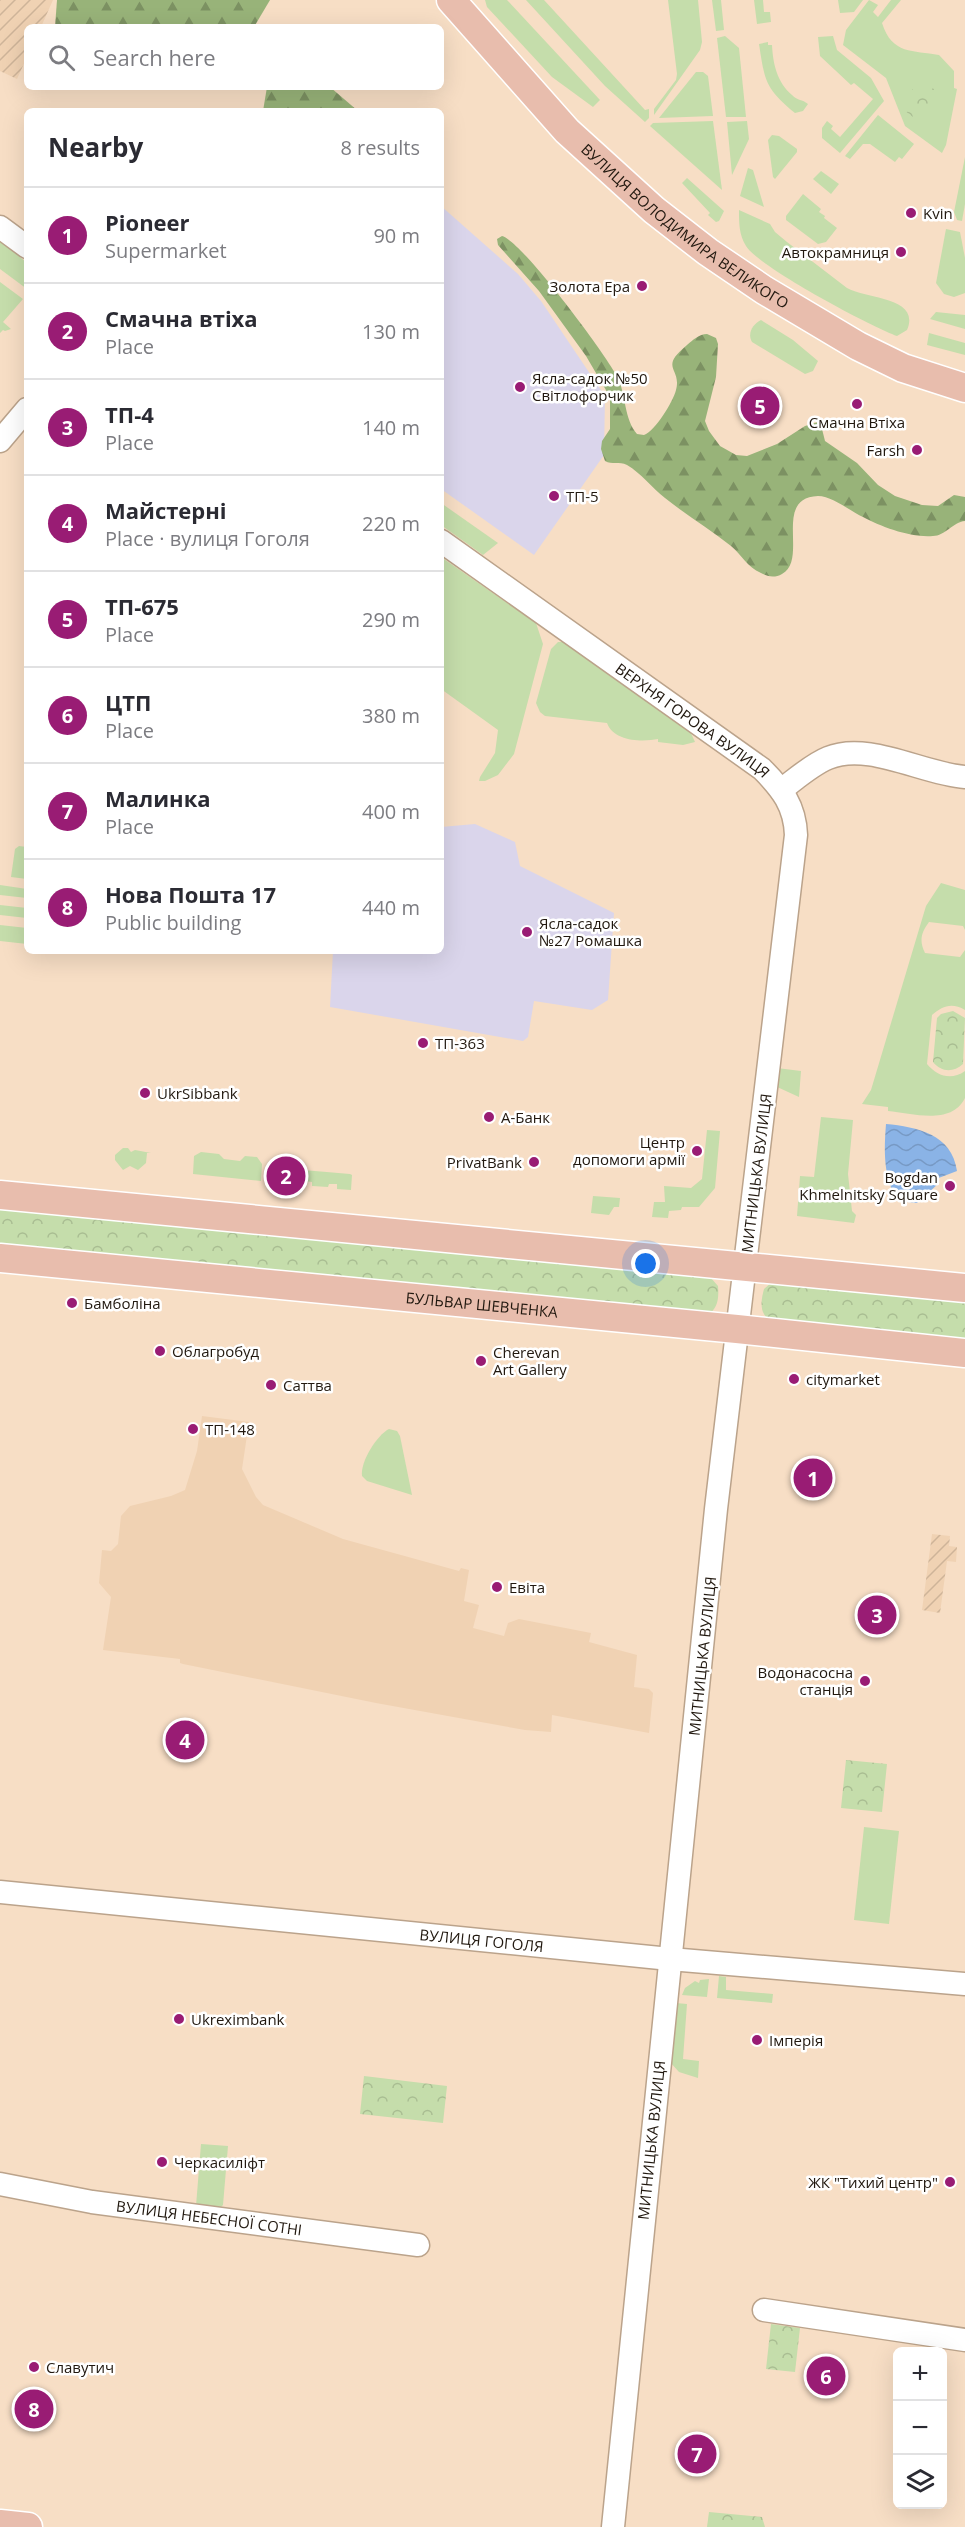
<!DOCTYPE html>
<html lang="en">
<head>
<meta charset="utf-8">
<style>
	:root { --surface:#fff; --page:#f7f7f7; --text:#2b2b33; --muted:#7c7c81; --line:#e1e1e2; --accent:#991c74 }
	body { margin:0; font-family:"Open Sans",sans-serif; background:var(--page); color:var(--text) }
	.controls { position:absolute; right:18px; bottom:18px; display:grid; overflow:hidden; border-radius:9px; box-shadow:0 6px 24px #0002 }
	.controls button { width:54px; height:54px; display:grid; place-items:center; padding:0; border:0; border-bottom:2px solid var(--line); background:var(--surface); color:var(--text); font:30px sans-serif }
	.you { position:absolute; left:646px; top:1264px; width:21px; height:21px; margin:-15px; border:4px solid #fff; border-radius:50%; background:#1a73e8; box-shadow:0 0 0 9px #1a73e833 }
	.badge { display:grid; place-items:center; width:39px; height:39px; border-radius:50%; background:var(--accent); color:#fff; font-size:20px; font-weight:700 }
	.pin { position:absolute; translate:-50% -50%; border:3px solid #fff; box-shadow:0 2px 6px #0006 }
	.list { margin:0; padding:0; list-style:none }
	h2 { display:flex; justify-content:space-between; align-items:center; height:78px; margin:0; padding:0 24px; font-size:26px }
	h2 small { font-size:20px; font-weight:400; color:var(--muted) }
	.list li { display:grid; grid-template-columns:39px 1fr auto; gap:18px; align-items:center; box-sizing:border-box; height:96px; padding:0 24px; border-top:2px solid var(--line) }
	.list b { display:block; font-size:22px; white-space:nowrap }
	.list p { margin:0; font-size:20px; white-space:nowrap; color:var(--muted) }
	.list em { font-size:20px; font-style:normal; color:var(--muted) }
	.icon { flex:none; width:33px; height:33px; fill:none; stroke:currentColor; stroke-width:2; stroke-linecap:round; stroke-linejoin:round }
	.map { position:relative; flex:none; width:965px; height:2527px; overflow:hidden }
	.search { position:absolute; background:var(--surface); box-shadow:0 6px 24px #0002; left:24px; top:24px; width:420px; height:66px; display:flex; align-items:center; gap:15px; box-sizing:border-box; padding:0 21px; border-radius:9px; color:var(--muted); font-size:22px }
	.panel { position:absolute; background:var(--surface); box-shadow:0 6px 24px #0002; left:24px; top:108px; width:420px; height:846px; border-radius:9px }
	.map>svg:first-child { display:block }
	.built { fill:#f0d2b3 }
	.industrial { fill:url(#industrial-furrows) }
	.education { fill:#dad5eb }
	.green { fill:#c5ddab }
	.forest { fill:url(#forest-firs) }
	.park { fill:url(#park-crowns) }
	.water { fill:url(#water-waves) }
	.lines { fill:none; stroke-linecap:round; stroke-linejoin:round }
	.minor-casing { stroke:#bba38b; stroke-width:25 }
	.major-casing { stroke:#fff; stroke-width:31 }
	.minor { stroke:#fff; stroke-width:22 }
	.major { stroke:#e8bdad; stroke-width:28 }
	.poi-dot { fill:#991c74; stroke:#fff; stroke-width:2 }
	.labels { text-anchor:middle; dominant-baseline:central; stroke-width:5; stroke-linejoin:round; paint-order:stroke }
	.poi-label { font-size:15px; fill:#21180f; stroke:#fff; text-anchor:start }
	.street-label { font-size:15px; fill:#21180f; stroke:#fff }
</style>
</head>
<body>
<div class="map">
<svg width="965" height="2527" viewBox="0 0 965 2527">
	<defs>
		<pattern id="industrial-furrows" width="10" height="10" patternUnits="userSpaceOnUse" patternTransform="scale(1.5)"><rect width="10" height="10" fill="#f0d2b3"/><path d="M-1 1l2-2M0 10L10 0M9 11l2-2" fill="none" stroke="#ceb499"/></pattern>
		<pattern id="forest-firs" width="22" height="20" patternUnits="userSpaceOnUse" patternTransform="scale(1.5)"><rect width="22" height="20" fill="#98b379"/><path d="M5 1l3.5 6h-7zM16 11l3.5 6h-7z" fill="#7c9162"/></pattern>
		<pattern id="park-crowns" width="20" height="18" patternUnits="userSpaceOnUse" patternTransform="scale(1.5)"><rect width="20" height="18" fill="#c5ddab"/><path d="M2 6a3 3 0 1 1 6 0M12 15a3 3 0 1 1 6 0" fill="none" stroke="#a9bd92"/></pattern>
		<pattern id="water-waves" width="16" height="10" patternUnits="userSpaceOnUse" patternTransform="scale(1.5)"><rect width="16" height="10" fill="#8ab3e6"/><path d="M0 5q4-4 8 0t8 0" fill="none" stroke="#7799c4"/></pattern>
	</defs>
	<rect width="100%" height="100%" fill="#f7dec5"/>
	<!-- built -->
	<polygon class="built" points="202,1416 249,1422 242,1469 256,1497 263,1505 343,1539 459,1571 461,1568 469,1570 464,1601 479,1605 473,1628 504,1636 508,1623 519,1619 591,1633 589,1642 637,1655 634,1687 649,1689 653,1693 649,1733 552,1715 551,1732 525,1730 376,1703 183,1664 180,1663 180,1659 103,1650 111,1597 99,1583 102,1550 111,1551 118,1544 121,1516 130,1506 171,1496 185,1490 197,1451"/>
	<!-- industrial -->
	<g class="industrial">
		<polygon points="0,0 53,0 41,27 27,27 27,57 17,79 0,71"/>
		<polygon points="932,1534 950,1536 949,1546 957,1547 956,1562 947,1561 940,1613 922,1610"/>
	</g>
	<!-- education -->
	<g class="education">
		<polygon points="441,206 518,274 541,301 605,396 604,455 534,555 441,489"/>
		<polygon points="475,824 515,842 520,866 614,913 608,1000 592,1010 534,1001 528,1037 523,1041 330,1007 333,951 441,951 441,827"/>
	</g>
	<!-- green -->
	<g class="green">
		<polygon points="485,0 507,0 600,100 593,107 552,77 487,7"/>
		<polygon points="526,0 544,0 645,110 649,109 649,118 645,122 605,86"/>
		<polygon points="668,0 698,0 702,42 700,50 654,115 654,109 676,80 677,74"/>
		<polygon points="712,0 721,0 724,30 716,31"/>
		<polygon points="754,0 763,0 764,12 770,12 771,22 757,24"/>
		<polygon points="838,0 863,0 854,12 840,13"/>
		<path d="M869,0L878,5L873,12L878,17L891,0H901L882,23C892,55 913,50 939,55L954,71V88L957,89L946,145L942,153L905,126L886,78L843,45L846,30Z"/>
		<polygon points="725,36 739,48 746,117 726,117 717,38"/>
		<polygon points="833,36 837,50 871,78 884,101 840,153 822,138 822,128 827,121 833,126 831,129 840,137 873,99 854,83 851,85 820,56 818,37"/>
		<path d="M768,42V45H772C773,64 777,82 792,95C798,101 802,99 808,104L803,111L795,113C765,88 765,82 759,44Z"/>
		<polygon points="696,72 703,72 708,76 713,116 659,118"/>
		<polygon points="878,115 914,144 902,159 899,157 895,162 870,144 863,144 850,159 845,156"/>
		<polygon points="713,121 722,190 650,126 653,123"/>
		<polygon points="747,121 749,139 732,175 727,122"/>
		<polygon points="772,135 779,136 797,149 797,152 775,179 773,177 768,140"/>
		<polygon points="965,157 965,204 962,221 957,220 954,212"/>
		<polygon points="748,168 753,170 764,207 740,196"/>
		<polygon points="821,171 839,184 831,194 813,179"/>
		<polygon points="687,178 724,211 719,221 716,222 708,215 710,213 682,183"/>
		<polygon points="803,194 821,209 819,212 825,216 824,218 837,228 826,242 818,244 786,220 786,216"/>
		<path d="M739,210L770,224L775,232L787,242L847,288C867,299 921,297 907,330L897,336C870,326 760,268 746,246C739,235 739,223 739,210Z"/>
		<polygon points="946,229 960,232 965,258 965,293 954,297 944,294 936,283"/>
		<polygon points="0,240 27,263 27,289 0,269"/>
		<polygon points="0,282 23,299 3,322 11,329 5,331 3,330 0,333"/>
		<polygon points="936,312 965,315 965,329 930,319"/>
		<path d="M761,320L793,340L818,361L813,371L805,374L752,342C747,333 753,324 761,320Z"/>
		<polygon points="929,333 965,343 965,355 927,345"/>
		<polygon points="441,503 498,543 483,555 441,525"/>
		<polygon points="441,557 536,623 543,644 514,754 498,775 485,781 479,781 480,777 495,753 498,730 441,689"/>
		<path d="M558,642H564L690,731L695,742L683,745L658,742V739C643,742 614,742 607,723L545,716L540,712L536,703L551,649Z"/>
		<polygon points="19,846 27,847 27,879 11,877 15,849"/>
		<path d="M941,883L965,890V930L963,926L929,922C921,933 919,941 925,953L960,957L965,950V1010C952,1002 942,1006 932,1015L927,1064C937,1076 951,1081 965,1071V1098C951,1126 912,1113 888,1111V1107L862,1104L871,1090L926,906Z"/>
		<polygon points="0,885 27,889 27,898 0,895"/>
		<polygon points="0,905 27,908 27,918 0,915"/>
		<polygon points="0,925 27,928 27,944 0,941"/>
		<polygon points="777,1068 801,1071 799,1097 775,1086"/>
		<polygon points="821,1117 853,1120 848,1174 852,1211 856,1215 854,1223 797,1216 800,1176 814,1177"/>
		<polygon points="707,1130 720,1131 715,1188 699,1207 682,1207 681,1210 669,1211 668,1218 652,1217 654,1202 665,1202 664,1186 691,1188 702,1179"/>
		<polygon points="123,1148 128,1148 131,1152 135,1150 151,1153 147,1153 146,1163 138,1170 130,1166 123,1170 115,1160 115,1155"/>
		<polygon points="201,1152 219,1154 224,1159 240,1161 245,1156 257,1157 262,1164 261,1181 193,1174 194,1156"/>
		<polygon points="295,1169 302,1172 303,1170 350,1174 352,1175 351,1190 337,1189 337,1184 329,1184 328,1187 312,1186 312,1182 304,1181 303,1185 294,1184"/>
		<polygon points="593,1196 620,1198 619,1207 614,1207 609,1215 591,1213"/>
		<path d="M389,1429L397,1431L400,1436L412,1495L367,1481L362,1476C360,1462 377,1435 389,1429Z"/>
		<polygon points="864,1827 899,1831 889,1924 854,1920"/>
		<polygon points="719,1976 726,1977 726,1990 773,1994 772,2003 717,1998"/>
		<polygon points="709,1979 707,1997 682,1995 685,1988 695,1981 699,1983 700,1980"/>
		<polygon points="676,2003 687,2004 683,2059 699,2061 698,2078 679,2072 670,2062"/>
		<polygon points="201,2144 228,2146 223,2205 220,2208 196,2206"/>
	</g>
	<!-- forest -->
	<g class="forest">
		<polygon points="57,0 270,0 254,27 55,27"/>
		<polygon points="267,87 330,87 358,111 263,111"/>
		<path d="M502,236C522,241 607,356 618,378C626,395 624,419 637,434L644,435C655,431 673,402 676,390C682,367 658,369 687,345C693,340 699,334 707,334L716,338L718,344L716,377L705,421L709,431L720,446L736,455L747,456L777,444L805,426L818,422L821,425L825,441L857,463L878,485L895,496L922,505L938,506L954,495L965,497V521C953,522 945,536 933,536C911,538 882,527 863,517C850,511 832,496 818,496C772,498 809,559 782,574C775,578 768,577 761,573C747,567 742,555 731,546C710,529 686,515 665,498C652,488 641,473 627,465C619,461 612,465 605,461L601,449L602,441L610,429V397L586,356L539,291L498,245L497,239Z"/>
	</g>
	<!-- park -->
	<g class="park">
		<polygon points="921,79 945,98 923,125 899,106"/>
		<path d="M953,1011L965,1018L963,1064C953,1073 941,1072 933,1062L937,1018L941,1014Z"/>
		<path d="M0,1207L711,1278L718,1286C719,1298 718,1309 707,1315L0,1247Z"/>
		<path d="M773,1281L965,1300V1342L769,1320C759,1312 761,1300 764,1289Z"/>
		<polygon points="846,1760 887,1764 882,1812 841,1808"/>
		<polygon points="364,2076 447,2086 443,2123 360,2114"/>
		<polygon points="771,2324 800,2328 795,2372 766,2369"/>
		<polygon points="709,2512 762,2517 765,2527 707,2527"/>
	</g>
	<!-- water -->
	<path class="water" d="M886,1124C917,1127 952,1134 957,1171L936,1179L938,1184L917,1203L898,1201C883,1177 884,1151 886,1124Z"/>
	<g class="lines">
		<defs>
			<g id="minor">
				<polyline points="0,227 27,247"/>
				<polyline points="0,441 27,409"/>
				<path id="s1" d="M441,541L762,769C782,789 795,806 796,835L716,1509L613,2527"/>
				<path d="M781,790C796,779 811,765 828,758C868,741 923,774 965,777"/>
				<path id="s2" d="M0,1892L670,1959L965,1984"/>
				<path id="s3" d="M0,2184L92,2202L418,2245"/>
				<polyline points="764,2310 965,2340"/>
			</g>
			<g id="major">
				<path id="s4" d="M451,0L567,131L654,210L708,252L764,290L858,346L903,368L965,388"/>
				<polyline points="0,1195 965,1288"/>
				<path id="s5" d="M0,1258L737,1329L965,1353"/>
				<polyline points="0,2524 28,2527"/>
			</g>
		</defs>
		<!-- minor casing -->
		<use href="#minor" class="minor-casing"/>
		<!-- major casing -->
		<use href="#major" class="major-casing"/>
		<!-- minor -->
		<use href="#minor" class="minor"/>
		<!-- major -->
		<use href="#major" class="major"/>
	</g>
	<!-- markers -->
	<g class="poi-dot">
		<circle cx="911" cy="213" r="6"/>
		<circle cx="901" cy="252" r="6"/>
		<circle cx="642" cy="286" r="6"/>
		<circle cx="520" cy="387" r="6"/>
		<circle cx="857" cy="404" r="6"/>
		<circle cx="917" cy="450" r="6"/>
		<circle cx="554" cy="496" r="6"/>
		<circle cx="527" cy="932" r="6"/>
		<circle cx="423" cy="1043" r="6"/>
		<circle cx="145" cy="1093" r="6"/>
		<circle cx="489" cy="1117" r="6"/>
		<circle cx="697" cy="1151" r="6"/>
		<circle cx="534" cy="1162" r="6"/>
		<circle cx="950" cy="1186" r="6"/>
		<circle cx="72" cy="1303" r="6"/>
		<circle cx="160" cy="1351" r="6"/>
		<circle cx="481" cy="1361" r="6"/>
		<circle cx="794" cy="1379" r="6"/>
		<circle cx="271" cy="1385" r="6"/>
		<circle cx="193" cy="1429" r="6"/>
		<circle cx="497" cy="1587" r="6"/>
		<circle cx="865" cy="1681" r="6"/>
		<circle cx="179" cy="2019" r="6"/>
		<circle cx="757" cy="2040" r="6"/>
		<circle cx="162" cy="2162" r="6"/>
		<circle cx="950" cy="2182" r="6"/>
		<circle cx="34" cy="2367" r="6"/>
	</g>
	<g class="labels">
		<!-- poi labels -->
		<g class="poi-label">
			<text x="923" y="213">Kvin</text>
			<text x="889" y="252" text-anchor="end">Автокрамниця</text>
			<text x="630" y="286" text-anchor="end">Золота Ера</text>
			<text x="532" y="378">Ясла-садок №50<tspan x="532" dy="17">Світлофорчик</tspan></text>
			<text x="857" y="422" text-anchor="middle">Смачна Втіха</text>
			<text x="905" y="450" text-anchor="end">Farsh</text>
			<text x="566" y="496">ТП-5</text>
			<text x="539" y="923">Ясла-садок<tspan x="539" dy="17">№27 Ромашка</tspan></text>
			<text x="435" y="1043">ТП-363</text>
			<text x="157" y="1093">UkrSibbank</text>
			<text x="501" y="1117">А-Банк</text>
			<text x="685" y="1142" text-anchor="end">Центр<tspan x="685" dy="17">допомоги армії</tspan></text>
			<text x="522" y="1162" text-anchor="end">PrivatBank</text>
			<text x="938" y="1177" text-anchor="end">Bogdan<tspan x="938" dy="17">Khmelnitsky Square</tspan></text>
			<text x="84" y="1303">Бамболіна</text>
			<text x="172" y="1351">Облагробуд</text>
			<text x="493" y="1352">Cherevan<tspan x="493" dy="17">Art Gallery</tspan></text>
			<text x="806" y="1379">citymarket</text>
			<text x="283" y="1385">Саттва</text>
			<text x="205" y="1429">ТП-148</text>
			<text x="509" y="1587">Евіта</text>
			<text x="853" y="1672" text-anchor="end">Водонасосна<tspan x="853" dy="17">станція</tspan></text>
			<text x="191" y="2019">Ukreximbank</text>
			<text x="769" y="2040">Імперія</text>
			<text x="174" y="2162">Черкасиліфт</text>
			<text x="938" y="2182" text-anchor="end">ЖК "Тихий центр"</text>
			<text x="46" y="2367">Славутич</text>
		</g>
		<!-- street labels -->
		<g class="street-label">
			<text stroke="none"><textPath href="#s4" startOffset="327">ВУЛИЦЯ ВОЛОДИМИРА ВЕЛИКОГО</textPath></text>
			<text stroke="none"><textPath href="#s1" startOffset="309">ВЕРХНЯ ГОРОВА ВУЛИЦЯ</textPath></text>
			<text transform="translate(756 1173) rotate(-83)">МИТНИЦЬКА ВУЛИЦЯ</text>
			<text stroke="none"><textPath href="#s5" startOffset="484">БУЛЬВАР ШЕВЧЕНКА</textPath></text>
			<text transform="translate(702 1656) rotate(-84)">МИТНИЦЬКА ВУЛИЦЯ</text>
			<text stroke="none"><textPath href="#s2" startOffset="484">ВУЛИЦЯ ГОГОЛЯ</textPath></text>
			<text transform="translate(651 2140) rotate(-84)">МИТНИЦЬКА ВУЛИЦЯ</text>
			<text stroke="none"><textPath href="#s3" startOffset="212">ВУЛИЦЯ НЕБЕСНОЇ СОТНІ</textPath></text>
		</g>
	</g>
</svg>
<div class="controls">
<button>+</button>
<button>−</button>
<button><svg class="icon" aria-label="layers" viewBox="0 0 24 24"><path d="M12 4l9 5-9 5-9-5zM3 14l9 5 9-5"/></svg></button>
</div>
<div class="you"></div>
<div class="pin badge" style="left:813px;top:1478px">1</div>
<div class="pin badge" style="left:286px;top:1176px">2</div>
<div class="pin badge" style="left:877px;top:1615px">3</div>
<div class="pin badge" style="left:185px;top:1740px">4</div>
<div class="pin badge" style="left:760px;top:406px">5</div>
<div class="pin badge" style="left:826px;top:2376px">6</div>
<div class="pin badge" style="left:697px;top:2454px">7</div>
<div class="pin badge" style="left:34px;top:2409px">8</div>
<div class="search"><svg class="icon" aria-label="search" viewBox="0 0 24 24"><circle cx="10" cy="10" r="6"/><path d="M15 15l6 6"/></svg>Search here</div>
<section class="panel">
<h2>Nearby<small>8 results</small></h2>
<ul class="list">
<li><span class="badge">1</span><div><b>Pioneer</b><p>Supermarket</p></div><em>90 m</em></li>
<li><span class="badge">2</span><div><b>Смачна втіха</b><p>Place</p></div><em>130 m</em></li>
<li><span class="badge">3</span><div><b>ТП-4</b><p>Place</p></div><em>140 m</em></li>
<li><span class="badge">4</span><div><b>Майстерні</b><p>Place · вулиця Гоголя</p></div><em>220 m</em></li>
<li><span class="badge">5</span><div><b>ТП-675</b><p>Place</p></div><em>290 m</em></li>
<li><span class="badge">6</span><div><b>ЦТП</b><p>Place</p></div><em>380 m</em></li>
<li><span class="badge">7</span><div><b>Малинка</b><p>Place</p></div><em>400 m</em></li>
<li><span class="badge">8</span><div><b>Нова Пошта 17</b><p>Public building</p></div><em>440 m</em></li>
</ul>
</section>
</div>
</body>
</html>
